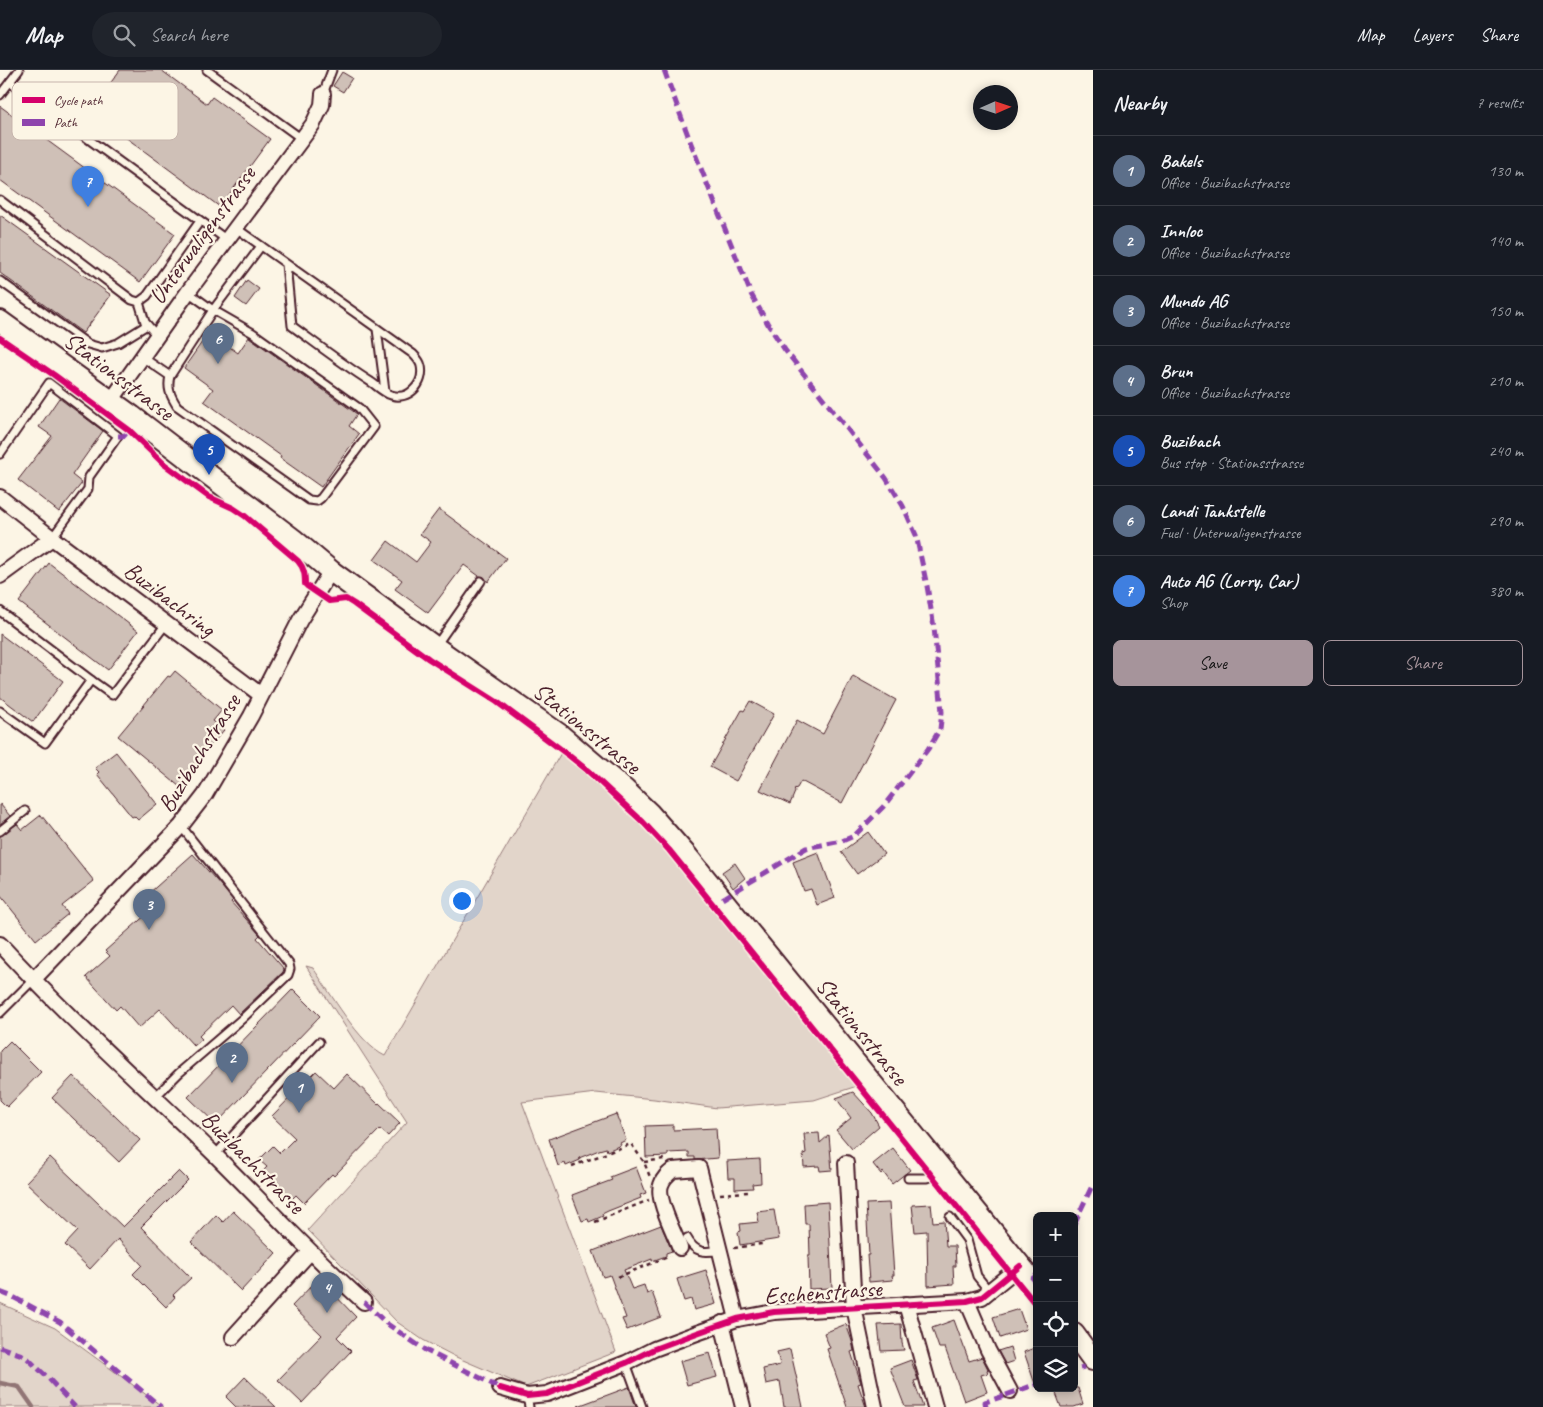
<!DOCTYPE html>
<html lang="en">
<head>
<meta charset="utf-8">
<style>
	:root { --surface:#171b24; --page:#20242c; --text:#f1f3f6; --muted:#9ea1a6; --line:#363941; --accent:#a6949b }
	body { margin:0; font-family:Caveat,sans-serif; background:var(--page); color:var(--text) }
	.controls { position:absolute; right:15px; bottom:15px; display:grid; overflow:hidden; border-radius:8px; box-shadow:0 2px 8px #0003 }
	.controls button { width:45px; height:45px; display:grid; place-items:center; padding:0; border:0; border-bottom:1px solid var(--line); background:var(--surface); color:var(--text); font:25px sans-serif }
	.compass { position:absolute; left:973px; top:15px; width:45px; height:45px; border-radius:50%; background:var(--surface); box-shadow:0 2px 8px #0003; rotate:87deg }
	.you { position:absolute; left:461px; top:830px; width:18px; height:18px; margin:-12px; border:4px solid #fff; border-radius:50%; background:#1a73e8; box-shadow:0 0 0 8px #1a73e833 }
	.badge { display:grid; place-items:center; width:32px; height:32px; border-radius:50%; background:var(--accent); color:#fff; font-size:16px; font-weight:700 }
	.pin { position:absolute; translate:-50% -41px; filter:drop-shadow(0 1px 2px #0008) }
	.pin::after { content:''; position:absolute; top:26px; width:18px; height:15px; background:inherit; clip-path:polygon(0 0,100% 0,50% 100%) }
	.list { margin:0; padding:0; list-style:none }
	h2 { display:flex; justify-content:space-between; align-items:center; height:65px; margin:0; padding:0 20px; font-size:21px }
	h2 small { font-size:16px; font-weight:400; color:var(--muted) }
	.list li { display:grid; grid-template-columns:32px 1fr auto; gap:15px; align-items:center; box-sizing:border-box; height:70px; padding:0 20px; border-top:1px solid var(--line) }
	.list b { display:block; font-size:19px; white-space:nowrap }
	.list p { margin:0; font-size:16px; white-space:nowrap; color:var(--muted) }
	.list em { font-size:16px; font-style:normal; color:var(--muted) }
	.actions { display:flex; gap:10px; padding:15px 20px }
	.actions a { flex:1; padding:11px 0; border:1px solid var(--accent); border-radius:8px; text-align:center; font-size:18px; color:var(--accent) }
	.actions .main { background:var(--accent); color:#111 }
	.icon { flex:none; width:28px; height:28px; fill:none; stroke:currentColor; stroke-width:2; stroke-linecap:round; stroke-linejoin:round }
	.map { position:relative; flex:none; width:1093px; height:1337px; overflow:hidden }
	header { display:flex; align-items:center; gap:30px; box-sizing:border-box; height:70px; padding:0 25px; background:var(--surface); border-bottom:1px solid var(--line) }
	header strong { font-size:24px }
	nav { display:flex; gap:28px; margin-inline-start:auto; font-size:18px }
	.search { width:350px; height:45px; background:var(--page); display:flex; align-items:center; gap:12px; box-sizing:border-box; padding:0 18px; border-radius:28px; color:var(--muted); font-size:19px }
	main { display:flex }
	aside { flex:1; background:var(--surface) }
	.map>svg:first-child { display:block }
	.green { fill:#e2d5ca; stroke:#967a7a }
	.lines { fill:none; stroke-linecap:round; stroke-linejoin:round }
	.stream { stroke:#917474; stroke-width:4.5 }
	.building { fill:#cfc0b7; stroke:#4a1f2b }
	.lane-casing { stroke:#4a1f2b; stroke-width:11 }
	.street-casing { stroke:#4a1f2b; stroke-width:18 }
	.secondary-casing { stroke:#4a1f2b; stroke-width:24 }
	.path { stroke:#4a1f2b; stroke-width:2.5; stroke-dasharray:4 4; stroke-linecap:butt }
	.lane { stroke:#fcf5e5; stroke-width:7 }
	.street { stroke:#fcf5e5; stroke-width:14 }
	.secondary { stroke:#fcf5e5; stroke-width:20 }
	.quiet { stroke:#8e44ad; stroke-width:5; stroke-dasharray:10 5; stroke-linecap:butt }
	.cycleway-casing { stroke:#fcf5e5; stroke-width:9 }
	.cycleway { stroke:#d6006c; stroke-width:6 }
	.labels { text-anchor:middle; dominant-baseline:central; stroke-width:4.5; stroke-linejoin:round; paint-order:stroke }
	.street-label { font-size:24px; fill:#4a1f2b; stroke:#fcf5e5 }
	.key { fill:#fcf5e5; stroke:#c7b5ad; stroke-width:1 }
	.key-label { font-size:14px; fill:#4a1f2b }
</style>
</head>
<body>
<header>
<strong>Map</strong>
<div class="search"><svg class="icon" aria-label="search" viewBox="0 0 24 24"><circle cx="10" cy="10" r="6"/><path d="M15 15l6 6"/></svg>Search here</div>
<nav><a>Map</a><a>Layers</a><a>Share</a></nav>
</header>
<main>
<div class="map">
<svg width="1093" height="1337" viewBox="0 0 1093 1337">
	<rect width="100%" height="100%" fill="#fcf5e5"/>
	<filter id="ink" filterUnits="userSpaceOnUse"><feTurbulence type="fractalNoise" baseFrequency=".02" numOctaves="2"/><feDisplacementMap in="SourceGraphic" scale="10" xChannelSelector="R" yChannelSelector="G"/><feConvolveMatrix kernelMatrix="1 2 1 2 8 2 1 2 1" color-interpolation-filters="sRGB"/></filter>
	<g filter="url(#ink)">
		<!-- green -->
		<g class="green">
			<path d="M561,683L643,751L857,1016L814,1030L717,1038L654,1029L596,1023L522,1032L616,1282L526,1317L456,1287L423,1270L397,1252L308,1160L407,1052L306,896L313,898C330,922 359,974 385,986Z"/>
			<polygon points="0,1233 55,1258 163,1337 0,1337"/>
		</g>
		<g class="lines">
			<!-- stream -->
			<polyline class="stream" points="0,1313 19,1317 33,1337"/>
		</g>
		<!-- building -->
		<g class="building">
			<polygon points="120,0 161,0 207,34 212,27 270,69 220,137 90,41"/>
			<polygon points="342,2 352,8 343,22 333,16"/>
			<polygon points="0,36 175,164 140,212 0,110"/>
			<polygon points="0,145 111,225 83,263 0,203"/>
			<polygon points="247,210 259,219 246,236 235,228"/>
			<polygon points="209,262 238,283 249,267 357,344 349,356 359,364 321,417 280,388 281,386 204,331 213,319 184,298"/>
			<polygon points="59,328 103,361 72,405 82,413 59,442 18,410 52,366 39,357"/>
			<polygon points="439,439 506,488 488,512 484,507 479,506 464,495 428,543 395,519 402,510 374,490 388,471 416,492 431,472 420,464"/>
			<polygon points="49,493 138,561 108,600 19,532"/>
			<polygon points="0,564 63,611 33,652 0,627"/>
			<polygon points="175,601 222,640 213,651 224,660 191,698 193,700 180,717 118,666 168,606 170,607"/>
			<polygon points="853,606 896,630 842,733 801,711 797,718 794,719 795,722 790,734 760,720 797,650 823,664"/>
			<polygon points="750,631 774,644 736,711 710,697 742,640 744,641"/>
			<polygon points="116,682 157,734 138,750 134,746 132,747 97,704 99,702 95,698"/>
			<polygon points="0,734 10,746 0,754"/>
			<polygon points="41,745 94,811 62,836 68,844 36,870 0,825 0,766 17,754 22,760"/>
			<polygon points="868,762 884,784 857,804 841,782"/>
			<polygon points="818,782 835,828 817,835 811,819 804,821 793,792"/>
			<polygon points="193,784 223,818 233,830 231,832 260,865 257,868 284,899 283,902 239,944 231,935 199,966 202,969 194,976 160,939 139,958 120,936 116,940 86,907 110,886 105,881 148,843 138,833"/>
			<polygon points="735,793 745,808 733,818 722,802"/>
			<polygon points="293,919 320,946 216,1054 188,1027"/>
			<polygon points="10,971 41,1002 7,1037 0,1030 0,981"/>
			<polygon points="316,1001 334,1018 347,1004 378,1034 379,1033 400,1053 388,1066 380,1059 334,1106 332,1104 304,1133 296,1125 291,1130 271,1111 262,1102 267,1097 259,1090 273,1076 280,1083 295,1068 272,1046"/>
			<polygon points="73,1006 140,1070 119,1092 52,1028"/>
			<polygon points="853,1022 872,1043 879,1056 852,1079 836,1060 851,1048 836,1028"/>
			<polygon points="616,1044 626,1070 620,1073 621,1075 607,1081 606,1078 599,1080 579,1088 580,1090 566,1096 565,1093 558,1096 549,1069"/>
			<polygon points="673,1055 673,1060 716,1058 718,1088 695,1090 695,1087 689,1087 689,1082 668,1083 668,1086 646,1087 645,1056"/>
			<polygon points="819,1063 820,1073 829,1065 832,1100 820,1101 819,1096 804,1097 803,1084 806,1083 804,1064"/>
			<polygon points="893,1078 910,1100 892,1114 883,1102 881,1104 873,1094"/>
			<polygon points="50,1087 123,1157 179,1101 188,1110 141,1157 191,1208 173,1225 175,1227 166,1237 133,1204 142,1195 118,1169 90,1199 65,1175 78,1161 26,1112"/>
			<polygon points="760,1089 761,1113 752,1114 753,1118 735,1119 735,1108 728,1108 727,1091"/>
			<polygon points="636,1097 646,1123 640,1125 641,1128 608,1141 602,1144 603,1146 589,1152 588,1149 582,1151 572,1125 612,1110 610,1107"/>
			<polygon points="828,1132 832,1218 809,1219 808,1186 810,1186 809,1154 805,1154 804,1134"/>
			<polygon points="889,1133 894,1205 892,1205 893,1210 869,1212 867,1185 869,1185 866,1134"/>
			<polygon points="931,1134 933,1152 944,1151 946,1176 955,1176 956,1196 953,1196 954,1214 928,1216 927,1161 915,1162 912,1135"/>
			<polygon points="774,1140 779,1169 740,1175 738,1162 741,1161 740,1154 759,1152 757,1142"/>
			<polygon points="233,1141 276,1183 241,1221 191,1172 216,1145 223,1152"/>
			<polygon points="661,1155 672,1181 666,1183 666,1186 652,1191 652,1189 624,1200 632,1219 644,1215 647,1224 652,1222 661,1247 627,1260 622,1249 626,1248 610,1205 603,1207 593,1181"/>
			<polygon points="706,1200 716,1234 694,1240 691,1229 684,1231 677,1209"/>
			<polygon points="314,1213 321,1214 325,1219 329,1219 356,1247 337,1267 351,1281 302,1333 278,1310 322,1265 292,1236"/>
			<polygon points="1019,1239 1026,1259 1000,1268 993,1247"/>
			<polygon points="954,1250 969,1291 982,1287 988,1299 987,1300 988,1303 981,1305 987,1322 964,1331 945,1278 939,1278 932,1258"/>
			<polygon points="846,1254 852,1271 854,1281 851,1282 861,1313 858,1314 866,1337 847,1337 827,1279 830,1278 824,1263"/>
			<polygon points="901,1254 902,1273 904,1280 881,1281 878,1255"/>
			<polygon points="1010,1277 1014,1291 1005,1294 998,1281"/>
			<polygon points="1037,1277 1037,1313 1035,1314 1024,1282"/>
			<polygon points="790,1279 800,1323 803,1337 784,1337 780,1311 766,1314 763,1299 780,1295 777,1282"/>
			<polygon points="710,1283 717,1307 687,1315 680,1291"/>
			<polygon points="911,1290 918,1310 914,1311 923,1337 905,1337 890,1298"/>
			<polygon points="245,1307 276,1337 236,1337 226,1327"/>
			<polygon points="629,1317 636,1337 579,1337 578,1336"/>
			<polygon points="1054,1318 1078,1318 1083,1334 1074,1337 1061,1337"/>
		</g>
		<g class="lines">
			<defs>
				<g id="lane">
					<polyline points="207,0 302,69"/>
					<polyline points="10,12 227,170"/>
					<polyline points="323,24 332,0"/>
					<polyline points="0,25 19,0"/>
					<polyline points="0,130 132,230 139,232 147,226 200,151"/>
					<path d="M236,158L413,284C416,287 420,291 421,296C425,314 408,331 391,325C384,323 377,316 371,312C344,295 318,275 292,256L286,194"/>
					<polyline points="0,211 88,274 102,278 118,273 147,255"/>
					<polyline points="139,232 145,252 157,266"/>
					<polyline points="377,259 385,321"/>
					<path d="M142,287L170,306C167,318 170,325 177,336L309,430L317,431L321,428L374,357L359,338L253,263L213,240L261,176"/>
					<polyline points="170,306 213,240 188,222"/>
					<polyline points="0,384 49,313 118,366 89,407 88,419 52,468"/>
					<polyline points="0,541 91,610 45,673 0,641"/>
					<polyline points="435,577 481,511"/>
					<polyline points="91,610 112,625 166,554"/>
					<polyline points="0,761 25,741"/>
					<polyline points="0,943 33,910"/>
					<polyline points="155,1027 179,1003 243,948 288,905 290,899 289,894 181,756"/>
					<polyline points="215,1085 319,972"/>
					<polyline points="908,1108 926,1108 942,1105"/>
					<polyline points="950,1147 967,1170 977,1206 989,1221"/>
					<path d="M687,1168C695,1183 704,1183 720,1180"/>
					<polyline points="626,1293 642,1337"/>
					<polyline points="527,1326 529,1337"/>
				</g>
				<g id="street">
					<polyline points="111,331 188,222 313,54 322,35 323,24"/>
					<polyline points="0,427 52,468 261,625"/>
					<polyline points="0,506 52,468"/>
					<path d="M0,874C67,947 142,1014 213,1083C264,1133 311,1185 364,1232"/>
					<polyline points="33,910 181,756 205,725 251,646 300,550 331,501"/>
					<polyline points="846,1093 854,1237 875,1337"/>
					<path d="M680,1178C675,1164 656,1129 661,1115C663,1108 668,1104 673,1100L699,1098L737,1249"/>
					<polyline points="967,1231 988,1280 1010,1321"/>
					<polyline points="906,1234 935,1337"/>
					<polyline points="722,1253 743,1337"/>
					<polyline points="233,1267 310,1182"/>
					<polyline points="500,1318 527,1326 547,1324 626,1293 654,1279 697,1263 737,1249 774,1242 967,1231 982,1227 1020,1196"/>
				</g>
				<g id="secondary">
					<polyline points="0,251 132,346 293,469 331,501 435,577 559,664 625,720 650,744 688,787 1037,1216"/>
					<polyline points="1074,1264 1093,1290"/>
				</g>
			</defs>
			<!-- lane casing -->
			<use href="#lane" class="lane-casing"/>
			<!-- street casing -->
			<use href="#street" class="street-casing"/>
			<!-- secondary casing -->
			<use href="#secondary" class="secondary-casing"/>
			<!-- path -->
			<g class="path">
				<polyline points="644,1092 664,1089"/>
				<polyline points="572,1096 631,1074 644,1092 650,1107"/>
				<polyline points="720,1124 748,1122"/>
				<polyline points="595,1152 649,1130"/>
				<polyline points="734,1178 762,1174"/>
				<polyline points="618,1207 670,1186"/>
			</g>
			<!-- lane -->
			<use href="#lane" class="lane"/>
			<!-- street -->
			<use href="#street" class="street"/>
			<!-- secondary -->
			<use href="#secondary" class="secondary"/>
			<!-- quiet -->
			<g class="quiet">
				<polyline points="664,0 690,71 751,224 769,256 785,280 886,408 903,436 916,465 927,516 934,557 942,642 940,659 928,679 883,737 854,766 842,771 806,778 722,829"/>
				<polyline points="118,366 124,366 129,360"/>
				<polyline points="1074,1154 1093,1114"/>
				<polyline points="1031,1210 1037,1205"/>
				<polyline points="0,1222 13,1227 60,1252 161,1337"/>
				<polyline points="364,1232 386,1253 425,1280 500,1318"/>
				<polyline points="0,1277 25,1286 49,1309 75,1337"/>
				<polyline points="1080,1298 1084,1297"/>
				<polyline points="1006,1325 1037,1314"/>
				<polyline points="986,1337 985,1332 1004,1326"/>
			</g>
			<defs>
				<g id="cycleway">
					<path d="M0,268L54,305L129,360L164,394L209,427L233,438L245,446L298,491C304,498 305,504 305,514L307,516L329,531L346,529L354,534L429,589L497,632L567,684L587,700L643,752L669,780L1037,1236"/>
					<polyline points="500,1318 527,1326 547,1324 626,1293 654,1279 697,1263 737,1249 774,1242 967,1231 982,1227 1020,1196"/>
				</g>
			</defs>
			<!-- cycleway casing -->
			<use href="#cycleway" class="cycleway-casing"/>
			<!-- cycleway -->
			<use href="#cycleway" class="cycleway"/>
		</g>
	</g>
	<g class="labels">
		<!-- street labels -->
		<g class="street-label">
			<text transform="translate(202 165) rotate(-54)">Unterwaligenstrasse</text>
			<text transform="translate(119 306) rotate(37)">Stationsstrasse</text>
			<text transform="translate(170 529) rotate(37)">Buzibachring</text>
			<text transform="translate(587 658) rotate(39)">Stationsstrasse</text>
			<text transform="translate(199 683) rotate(-58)">Buzibachstrasse</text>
			<text transform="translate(862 961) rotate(51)">Stationsstrasse</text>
			<text transform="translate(253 1092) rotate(45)">Buzibachstrasse</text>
			<text transform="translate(823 1222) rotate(-4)">Eschenstrasse</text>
		</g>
	</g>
	<!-- legend -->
	<rect x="12" y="12" width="166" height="58" rx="8" class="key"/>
	<rect x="22" y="27" width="23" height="6" fill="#d6006c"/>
	<rect x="22" y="49" width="23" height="7" fill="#8e44ad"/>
	<g class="key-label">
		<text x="54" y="35">Cycle path</text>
		<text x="54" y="57">Path</text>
	</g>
</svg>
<div class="controls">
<button>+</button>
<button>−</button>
<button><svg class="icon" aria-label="locate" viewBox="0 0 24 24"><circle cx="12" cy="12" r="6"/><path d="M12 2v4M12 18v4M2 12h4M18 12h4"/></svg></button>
<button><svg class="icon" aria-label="layers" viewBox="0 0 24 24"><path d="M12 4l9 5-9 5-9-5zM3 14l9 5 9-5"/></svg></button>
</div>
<svg class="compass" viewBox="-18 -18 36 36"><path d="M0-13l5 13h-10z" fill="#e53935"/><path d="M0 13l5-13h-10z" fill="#9ea1a6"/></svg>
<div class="you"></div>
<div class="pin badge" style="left:299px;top:1043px;background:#5c6f8a">1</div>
<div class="pin badge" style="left:232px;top:1013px;background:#5c6f8a">2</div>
<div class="pin badge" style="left:149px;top:860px;background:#5c6f8a">3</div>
<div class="pin badge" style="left:327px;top:1243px;background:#5c6f8a">4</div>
<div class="pin badge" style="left:209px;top:405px;background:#1a4fb4">5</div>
<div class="pin badge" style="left:218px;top:294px;background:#5c6f8a">6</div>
<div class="pin badge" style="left:88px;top:137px;background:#3f7fe0">7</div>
</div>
<aside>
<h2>Nearby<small>7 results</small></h2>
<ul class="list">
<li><span class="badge" style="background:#5c6f8a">1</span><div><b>Bakels</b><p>Office · Buzibachstrasse</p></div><em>130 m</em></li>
<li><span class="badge" style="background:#5c6f8a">2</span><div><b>Innloc</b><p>Office · Buzibachstrasse</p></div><em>140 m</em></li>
<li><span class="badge" style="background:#5c6f8a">3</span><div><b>Mundo AG</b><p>Office · Buzibachstrasse</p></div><em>150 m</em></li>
<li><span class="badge" style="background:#5c6f8a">4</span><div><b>Brun</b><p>Office · Buzibachstrasse</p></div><em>210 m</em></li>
<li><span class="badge" style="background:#1a4fb4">5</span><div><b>Buzibach</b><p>Bus stop · Stationsstrasse</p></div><em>240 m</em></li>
<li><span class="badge" style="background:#5c6f8a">6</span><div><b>Landi Tankstelle</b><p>Fuel · Unterwaligenstrasse</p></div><em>290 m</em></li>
<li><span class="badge" style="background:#3f7fe0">7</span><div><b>Auto AG (Lorry, Car)</b><p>Shop</p></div><em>380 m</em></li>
</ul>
<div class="actions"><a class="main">Save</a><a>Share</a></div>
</aside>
</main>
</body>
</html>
